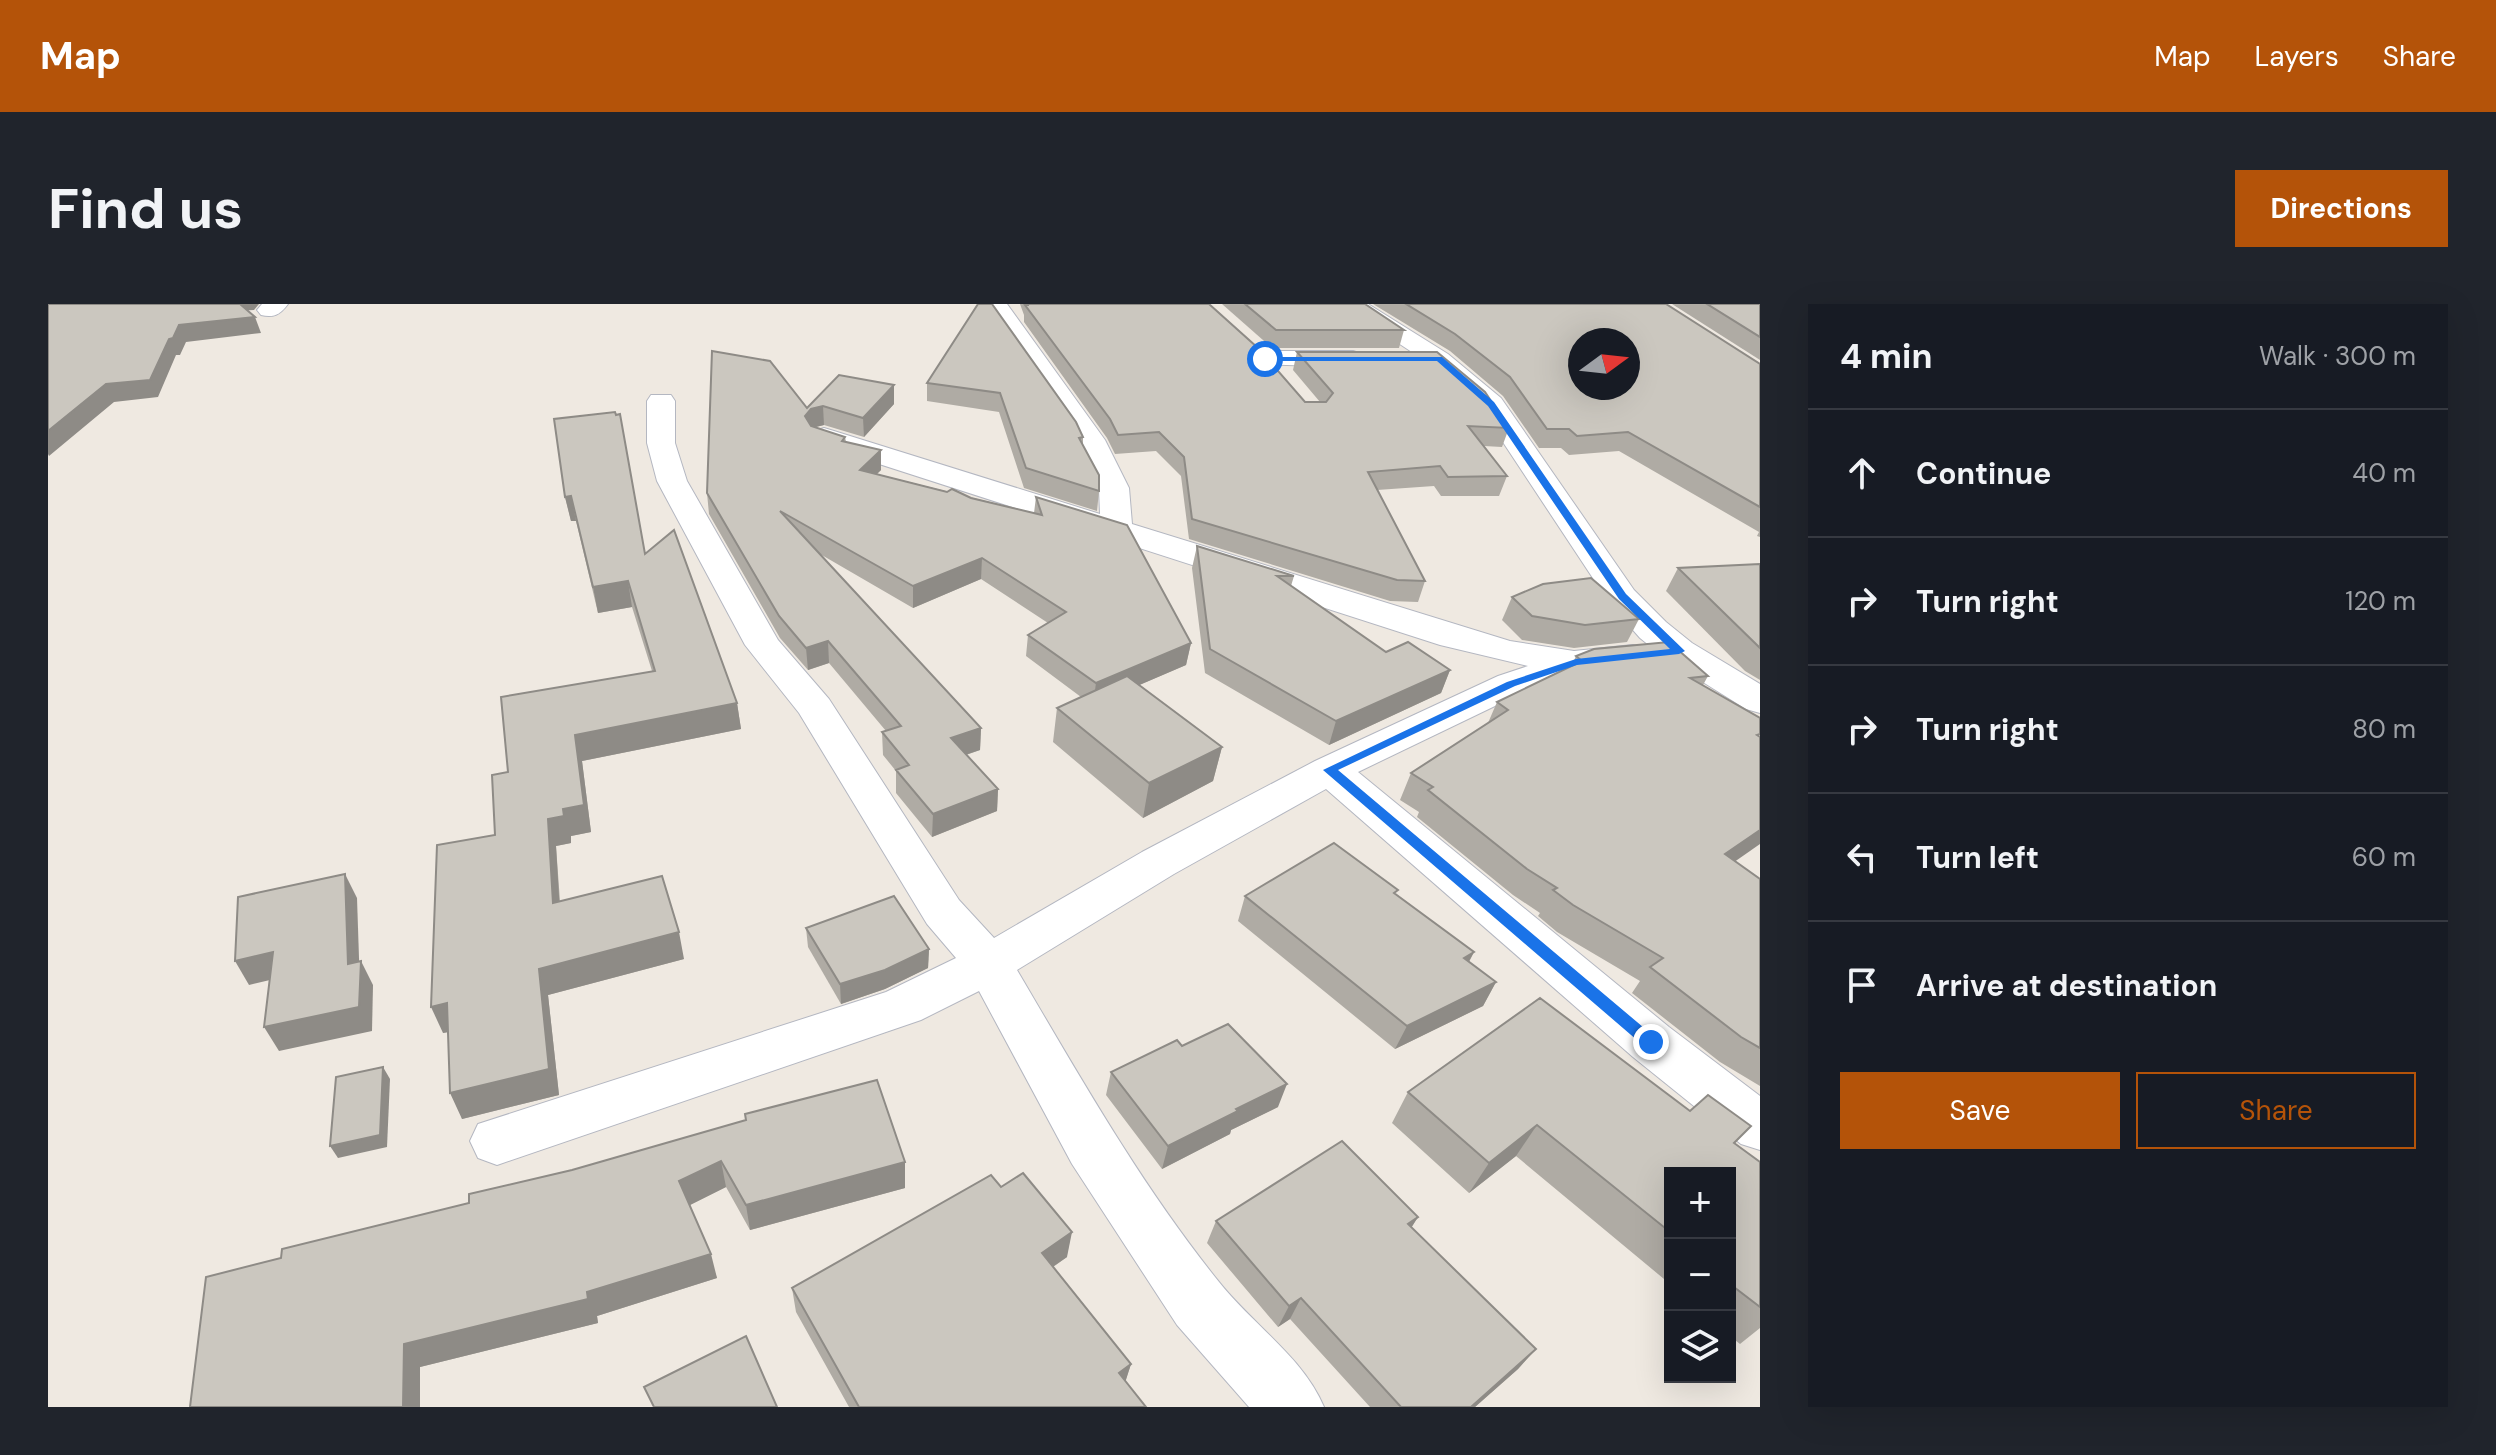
<!DOCTYPE html>
<html lang="en">
<head>
<meta charset="utf-8">
<style>
	:root { --surface:#171b24; --page:#20242c; --text:#f1f3f6; --muted:#9ea1a6; --line:#363941; --accent:#b45309 }
	body { margin:0; font-family:"DM Sans",sans-serif; background:var(--page); color:var(--text) }
	.controls { position:absolute; right:24px; bottom:24px; display:grid; overflow:hidden; border-radius:0px; box-shadow:0 8px 32px #0002 }
	.controls button { width:72px; height:72px; display:grid; place-items:center; padding:0; border:0; border-bottom:2px solid var(--line); background:var(--surface); color:var(--text); font:40px sans-serif }
	.compass { position:absolute; left:1520px; top:24px; width:72px; height:72px; border-radius:50%; background:var(--surface); box-shadow:0 8px 32px #0002; rotate:75deg }
	.stop { position:absolute; width:24px; height:24px; margin:-18px; border:6px solid #1a73e8; border-radius:50%; background:#fff }
	.stop.end { background:#1a73e8; border-color:#fff; box-shadow:0 2px 8px #0008 }
	.list { margin:0; padding:0; list-style:none }
	h2 { display:flex; justify-content:space-between; align-items:center; height:104px; margin:0; padding:0 32px; font-size:34px }
	h2 small { font-size:26px; font-weight:400; color:var(--muted) }
	.list li { display:grid; grid-template-columns:52px 1fr auto; gap:24px; align-items:center; box-sizing:border-box; height:128px; padding:0 32px; border-top:2px solid var(--line) }
	.list b { display:block; font-size:30px; white-space:nowrap }
	.list em { font-size:26px; font-style:normal; color:var(--muted) }
	.actions { display:flex; gap:16px; padding:24px 32px }
	.actions a { flex:1; padding:18px 0; border:2px solid var(--accent); border-radius:0px; text-align:center; font-size:28px; color:var(--accent) }
	.actions .main { background:var(--accent); color:#fff }
	.icon { flex:none; width:44px; height:44px; fill:none; stroke:currentColor; stroke-width:2; stroke-linecap:round; stroke-linejoin:round }
	.map { position:relative; flex:none; width:1712px; height:1103px; overflow:hidden; border-radius:0px }
	header { display:flex; align-items:center; gap:48px; box-sizing:border-box; height:112px; padding:0 40px; background:var(--accent); color:#fff }
	header strong { font-size:38px }
	nav { display:flex; gap:44px; margin-inline-start:auto; font-size:28px }
	.intro { display:flex; align-items:center; justify-content:space-between; box-sizing:border-box; height:192px; padding:0 48px }
	h1 { margin:0; font-size:56px }
	.button { padding:20px 36px; border-radius:0px; background:var(--accent); color:#fff; font-size:28px; font-weight:700 }
	main { display:flex; gap:48px; padding:0 48px }
	aside { flex:1; background:var(--surface); border-radius:0px; box-shadow:0 8px 32px #0002 }
	.map>svg:first-child { display:block }
	.lines { fill:none; stroke-linecap:round; stroke-linejoin:round }
	.minor-casing { stroke:#b4b7c1; stroke-width:2 }
	.minor { fill:#fff; fill-rule:evenodd }
	.wall { fill:#afaba4 }
	.shaded-wall { fill:#8e8b86 }
	.building { fill:#cbc7bf; stroke:#8e8b86; stroke-width:2; fill-rule:evenodd }
	.route { fill:#1a73e8 }
</style>
</head>
<body>
<header>
<strong>Map</strong>
<nav><a>Map</a><a>Layers</a><a>Share</a></nav>
</header>
<div class="intro"><h1>Find us</h1><a class="button">Directions</a></div>
<main>
<div class="map">
<svg width="1712" height="1103" viewBox="0 0 1712 1103">
	<rect width="100%" height="100%" fill="#efe9e1"/>
	<g class="lines">
		<defs>
			<g id="minor">
				<path d="M214,0H240C232,11 225,14 213,11L209,6Z"/>
				<path d="M935,0H959L1057,136L1081,184L1084,220L1462,337L1526,347L1585,341L1598,344L1603,352L1598,360L1533,369L1476,388L1310,468L1621,723L1712,792V846L1693,840L1585,753L1278,485L1126,570L969,666C1032,773 1093,881 1171,978C1204,1020 1255,1053 1276,1103H1201L1129,1021L1024,860L931,687L873,716L449,861L430,854L422,837L430,820L838,688L908,654L879,620L751,409L697,341L609,177L599,139V97L603,91H623L627,97V139L639,177L730,336L781,395L911,596L946,634L1094,548L1267,457L1450,372L1480,362L1392,341L766,139L762,133L766,127L776,124L786,127L1052,210L1051,184L1029,136Z"/>
				<polygon points="1291,0 1320,0 1400,50 1453,94 1586,286 1618,318 1644,339 1712,380 1712,409 1698,405 1618,355 1592,334 1562,300 1433,105 1382,60"/>
				<polygon points="1217,47 1305,47 1314,50 1318,55 1314,60 1305,63 1208,60 1204,55 1208,50"/>
			</g>
		</defs>
		<!-- minor casing -->
		<use href="#minor" class="minor-casing"/>
		<!-- minor -->
		<use href="#minor" class="minor"/>
	</g>
	<!-- wall -->
	<g class="wall">
		<polygon points="930,0 1035,133 1035,141 1051,187 1049,207 976,184 951,108 879,97 879,79"/>
		<polygon points="972,0 1161,0 1257,98 1272,98 1245,66 1249,48 1461,124 1454,143 1436,142 1459,172 1451,192 1393,192 1386,182 1329,186 1377,277 1370,298 1342,297 1141,235 1133,172 1108,147 1067,150 1059,134 976,18 976,11"/>
		<polygon points="1174,0 1317,0 1356,26 1351,44 1224,44"/>
		<polygon points="1325,0 1618,0 1712,60 1712,233 1709,232 1711,228 1571,147 1521,151 1513,144 1491,144 1455,92 1402,47"/>
		<polygon points="1624,0 1712,0 1712,56"/>
		<polygon points="791,71 846,100 816,133 776,121 767,123 797,133 798,138 833,146 833,166 829,170 986,209 988,193 1143,339 1138,361 1091,381 1174,443 1165,477 1095,514 1005,438 1009,404 1033,393 978,352 980,331 1000,319 933,275 865,304 772,250 933,424 932,446 918,451 950,485 949,507 884,533 848,489 848,467 835,451 834,428 838,427 781,359 760,366 732,334 661,210 659,189 759,104"/>
		<polygon points="517,193 597,250 689,399 693,425 534,457 543,528 523,532 523,539 508,542 512,597 636,655 500,691 511,791 414,815 400,728 395,729 447,531 460,468 604,367 584,303 550,309 528,217 523,217"/>
		<polygon points="1149,242 1246,272 1243,282 1338,348 1402,366 1393,389 1281,441 1157,369 1144,264"/>
		<polygon points="1712,260 1712,376 1697,367 1618,287 1630,264"/>
		<polygon points="1464,293 1591,315 1579,338 1526,344 1474,336 1454,316"/>
		<polygon points="1528,352 1660,372 1655,381 1687,557 1712,575 1712,782 1672,758 1584,689 1592,677 1509,628 1490,612 1492,609 1465,591 1369,513 1371,508 1352,496 1363,469 1440,419 1449,398 1523,363"/>
		<polygon points="1348,590 1426,648 1421,658 1448,678 1435,702 1347,745 1190,617 1197,592"/>
		<polygon points="758,624 881,645 880,664 837,685 793,700 760,643"/>
		<polygon points="1134,742 1230,803 1183,826 1182,830 1114,865 1058,791 1063,768"/>
		<polygon points="1360,788 1642,807 1703,822 1687,839 1712,858 1712,1024 1692,1040 1682,1032 1682,869 1622,869 1622,980 1468,852 1421,889 1344,819"/>
		<polygon points="698,817 857,858 857,884 702,926 678,883 642,901 669,974 549,1012 550,1019 372,1063 233,954 421,899 524,866"/>
		<polygon points="953,883 1019,953 1005,963 1083,1060 1077,1078 1098,1103 801,1103 748,1008 744,984"/>
		<polygon points="1370,913 1363,924 1488,1045 1470,1065 1427,1103 1322,1103 1242,1015 1230,1023 1159,939 1168,917"/>
	</g>
	<!-- shaded-wall -->
	<g class="shaded-wall">
		<polygon points="185,0 211,0 206,6 188,7"/>
		<polygon points="207,13 213,29 138,38 132,51 128,51 110,93 66,98 1,152 0,150 0,127 131,21"/>
		<polygon points="846,81 846,100 816,133 815,114"/>
		<polygon points="775,102 776,121 764,124 757,112 763,105"/>
		<polygon points="833,146 833,166 812,186 812,166"/>
		<polygon points="523,192 528,217 523,217 517,193"/>
		<polygon points="934,254 933,275 865,304 865,282"/>
		<polygon points="580,277 584,303 550,309 545,283"/>
		<polygon points="780,337 781,359 760,366 758,344"/>
		<polygon points="1143,339 1138,361 1045,401 1048,379"/>
		<polygon points="1402,366 1393,389 1281,441 1288,417"/>
		<polygon points="689,399 693,425 534,457 543,528 523,532 523,539 508,542 513,626 505,599 500,515 515,505 527,431"/>
		<polygon points="933,424 932,446 902,456 903,434"/>
		<polygon points="1174,443 1165,477 1095,514 1101,479"/>
		<polygon points="950,485 949,507 884,533 885,510"/>
		<polygon points="1712,526 1712,540 1659,577 1677,550"/>
		<polygon points="297,570 309,594 312,684 300,660"/>
		<polygon points="631,628 636,655 500,691 511,791 414,815 402,789 491,665"/>
		<polygon points="881,645 880,664 837,685 793,700 792,680"/>
		<polygon points="225,648 239,672 201,681 187,657"/>
		<polygon points="1426,648 1413,672 1416,654"/>
		<polygon points="313,657 325,681 324,727 231,747 216,723"/>
		<polygon points="1448,678 1435,702 1347,745 1359,722"/>
		<polygon points="399,699 411,726 395,729 383,703"/>
		<polygon points="335,763 342,775 339,843 290,854 282,842"/>
		<polygon points="1239,780 1230,803 1183,826 1182,830 1114,865 1120,842 1188,805"/>
		<polygon points="1489,821 1468,852 1421,889 1441,859"/>
		<polygon points="673,857 678,883 638,903 631,877"/>
		<polygon points="857,858 857,884 702,926 698,901"/>
		<polygon points="1370,913 1356,935 1360,920"/>
		<polygon points="1024,928 1019,953 990,973 994,949"/>
		<polygon points="663,950 669,974 549,1012 550,1019 372,1063 372,1103 355,1103 356,1040 539,988"/>
		<polygon points="1253,994 1242,1015 1230,1023 1241,1002"/>
		<polygon points="1488,1045 1470,1065 1427,1103 1423,1103"/>
		<polygon points="1083,1060 1076,1082 1071,1069"/>
	</g>
	<!-- building -->
	<g class="building">
		<polygon points="0,0 192,0 207,13 131,21 125,34 121,35 102,76 58,80 0,127"/>
		<polygon points="930,0 944,0 1028,118 1035,133 1031,134 1051,171 1051,187 978,164 952,89 879,79"/>
		<polygon points="980,0 1161,0 1210,44 1257,98 1278,98 1285,89 1249,48 1389,48 1437,88 1461,124 1420,122 1459,172 1400,173 1392,162 1320,168 1377,277 1349,276 1144,215 1136,153 1111,128 1070,131 1062,115 977,1 980,1"/>
		<polygon points="1197,0 1317,0 1356,26 1228,26"/>
		<path d="M1358,0H1618L1712,60V203L1580,128L1529,132L1521,125H1499L1462,73L1407,30ZM1532,36H1580V84H1532Z"/>
		<polygon points="1659,0 1712,0 1712,33"/>
		<polygon points="664,47 722,57 759,104 791,71 846,81 815,114 775,102 763,105 757,112 763,122 797,133 794,137 833,146 812,166 899,188 904,185 923,194 994,211 988,193 1079,221 1143,339 1048,379 980,331 1018,308 934,254 865,282 732,207 933,424 903,434 950,485 885,510 848,466 861,461 834,428 853,422 780,337 758,344 731,312 659,189"/>
		<polygon points="567,108 568,111 572,110 597,250 626,226 689,399 527,431 536,501 515,505 516,512 500,515 505,599 614,572 631,628 491,665 501,765 402,789 399,699 383,703 389,541 447,531 444,471 460,468 453,393 607,367 580,277 545,283 523,192 517,193 506,115"/>
		<polygon points="1149,242 1246,272 1229,272 1338,348 1360,338 1402,366 1288,417 1162,345"/>
		<polygon points="1712,260 1712,344 1630,264"/>
		<polygon points="1543,274 1591,315 1537,321 1484,312 1464,293 1495,280"/>
		<polygon points="1621,338 1660,372 1642,374 1712,414 1712,430 1709,431 1712,433 1712,526 1677,550 1712,575 1712,744 1693,733 1602,663 1615,654 1525,601 1505,586 1509,584 1479,565 1380,486 1385,483 1363,469 1460,406 1449,398 1534,357 1528,352 1546,345"/>
		<polygon points="1079,372 1174,443 1101,479 1009,404"/>
		<polygon points="1286,539 1350,586 1346,589 1426,648 1416,654 1448,678 1359,722 1197,592"/>
		<polygon points="297,570 300,660 313,657 311,703 216,723 225,648 187,657 190,593"/>
		<polygon points="846,592 881,645 837,666 792,680 758,624"/>
		<polygon points="1492,694 1642,807 1660,791 1703,822 1686,839 1712,858 1712,1003 1682,980 1682,869 1622,869 1622,928 1489,821 1441,859 1360,788"/>
		<polygon points="1180,720 1239,780 1188,805 1190,807 1120,842 1063,768 1129,736 1134,742"/>
		<polygon points="335,763 332,831 282,842 288,773"/>
		<polygon points="829,776 857,858 698,901 673,857 631,877 663,950 539,988 540,995 356,1040 355,1103 142,1103 158,973 233,954 234,945 421,899 421,890 524,866 698,816 697,810"/>
		<polygon points="1294,837 1370,913 1360,920 1488,1045 1423,1103 1353,1103 1253,994 1241,1002 1168,917"/>
		<polygon points="975,869 1024,928 994,949 1083,1060 1071,1069 1098,1103 811,1103 744,984 943,871 953,883"/>
		<polygon points="698,1032 729,1103 606,1103 596,1083"/>
	</g>
	<!-- route -->
	<polygon class="route" points="1217,53 1394,53 1446,98 1578,290 1637,347 1631,350 1529,361 1467,382 1290,466 1608,734 1608,743 1597,743 1275,466 1459,378 1528,355 1622,345 1571,295 1440,102 1389,57 1214,57"/>
</svg>
<div class="controls">
<button>+</button>
<button>−</button>
<button><svg class="icon" aria-label="layers" viewBox="0 0 24 24"><path d="M12 4l9 5-9 5-9-5zM3 14l9 5 9-5"/></svg></button>
</div>
<svg class="compass" viewBox="-18 -18 36 36"><path d="M0-13l5 13h-10z" fill="#e53935"/><path d="M0 13l5-13h-10z" fill="#9ea1a6"/></svg>
<div class="stop" style="left:1217px;top:55px"></div>
<div class="stop end" style="left:1603px;top:738px"></div>
</div>
<aside>
<h2>4 min<small>Walk · 300 m</small></h2>
<ul class="list">
<li><svg class="icon" aria-label="ahead" viewBox="0 0 24 24"><path d="M12 20V5M6 11l6-6 6 6"/></svg><div><b>Continue</b></div><em>40 m</em></li>
<li><svg class="icon" aria-label="right" viewBox="0 0 24 24"><path d="M7 20v-9h11M14 6l5 5-5 5"/></svg><div><b>Turn right</b></div><em>120 m</em></li>
<li><svg class="icon" aria-label="right" viewBox="0 0 24 24"><path d="M7 20v-9h11M14 6l5 5-5 5"/></svg><div><b>Turn right</b></div><em>80 m</em></li>
<li><svg class="icon" aria-label="left" viewBox="0 0 24 24"><path d="M17 20v-9H6M10 6l-5 5 5 5"/></svg><div><b>Turn left</b></div><em>60 m</em></li>
<li><svg class="icon" aria-label="arrive" viewBox="0 0 24 24"><path d="M6 21V4h12l-3 4 3 4H6"/></svg><div><b>Arrive at destination</b></div></li>
</ul>
<div class="actions"><a class="main">Save</a><a>Share</a></div>
</aside>
</main>
</body>
</html>
